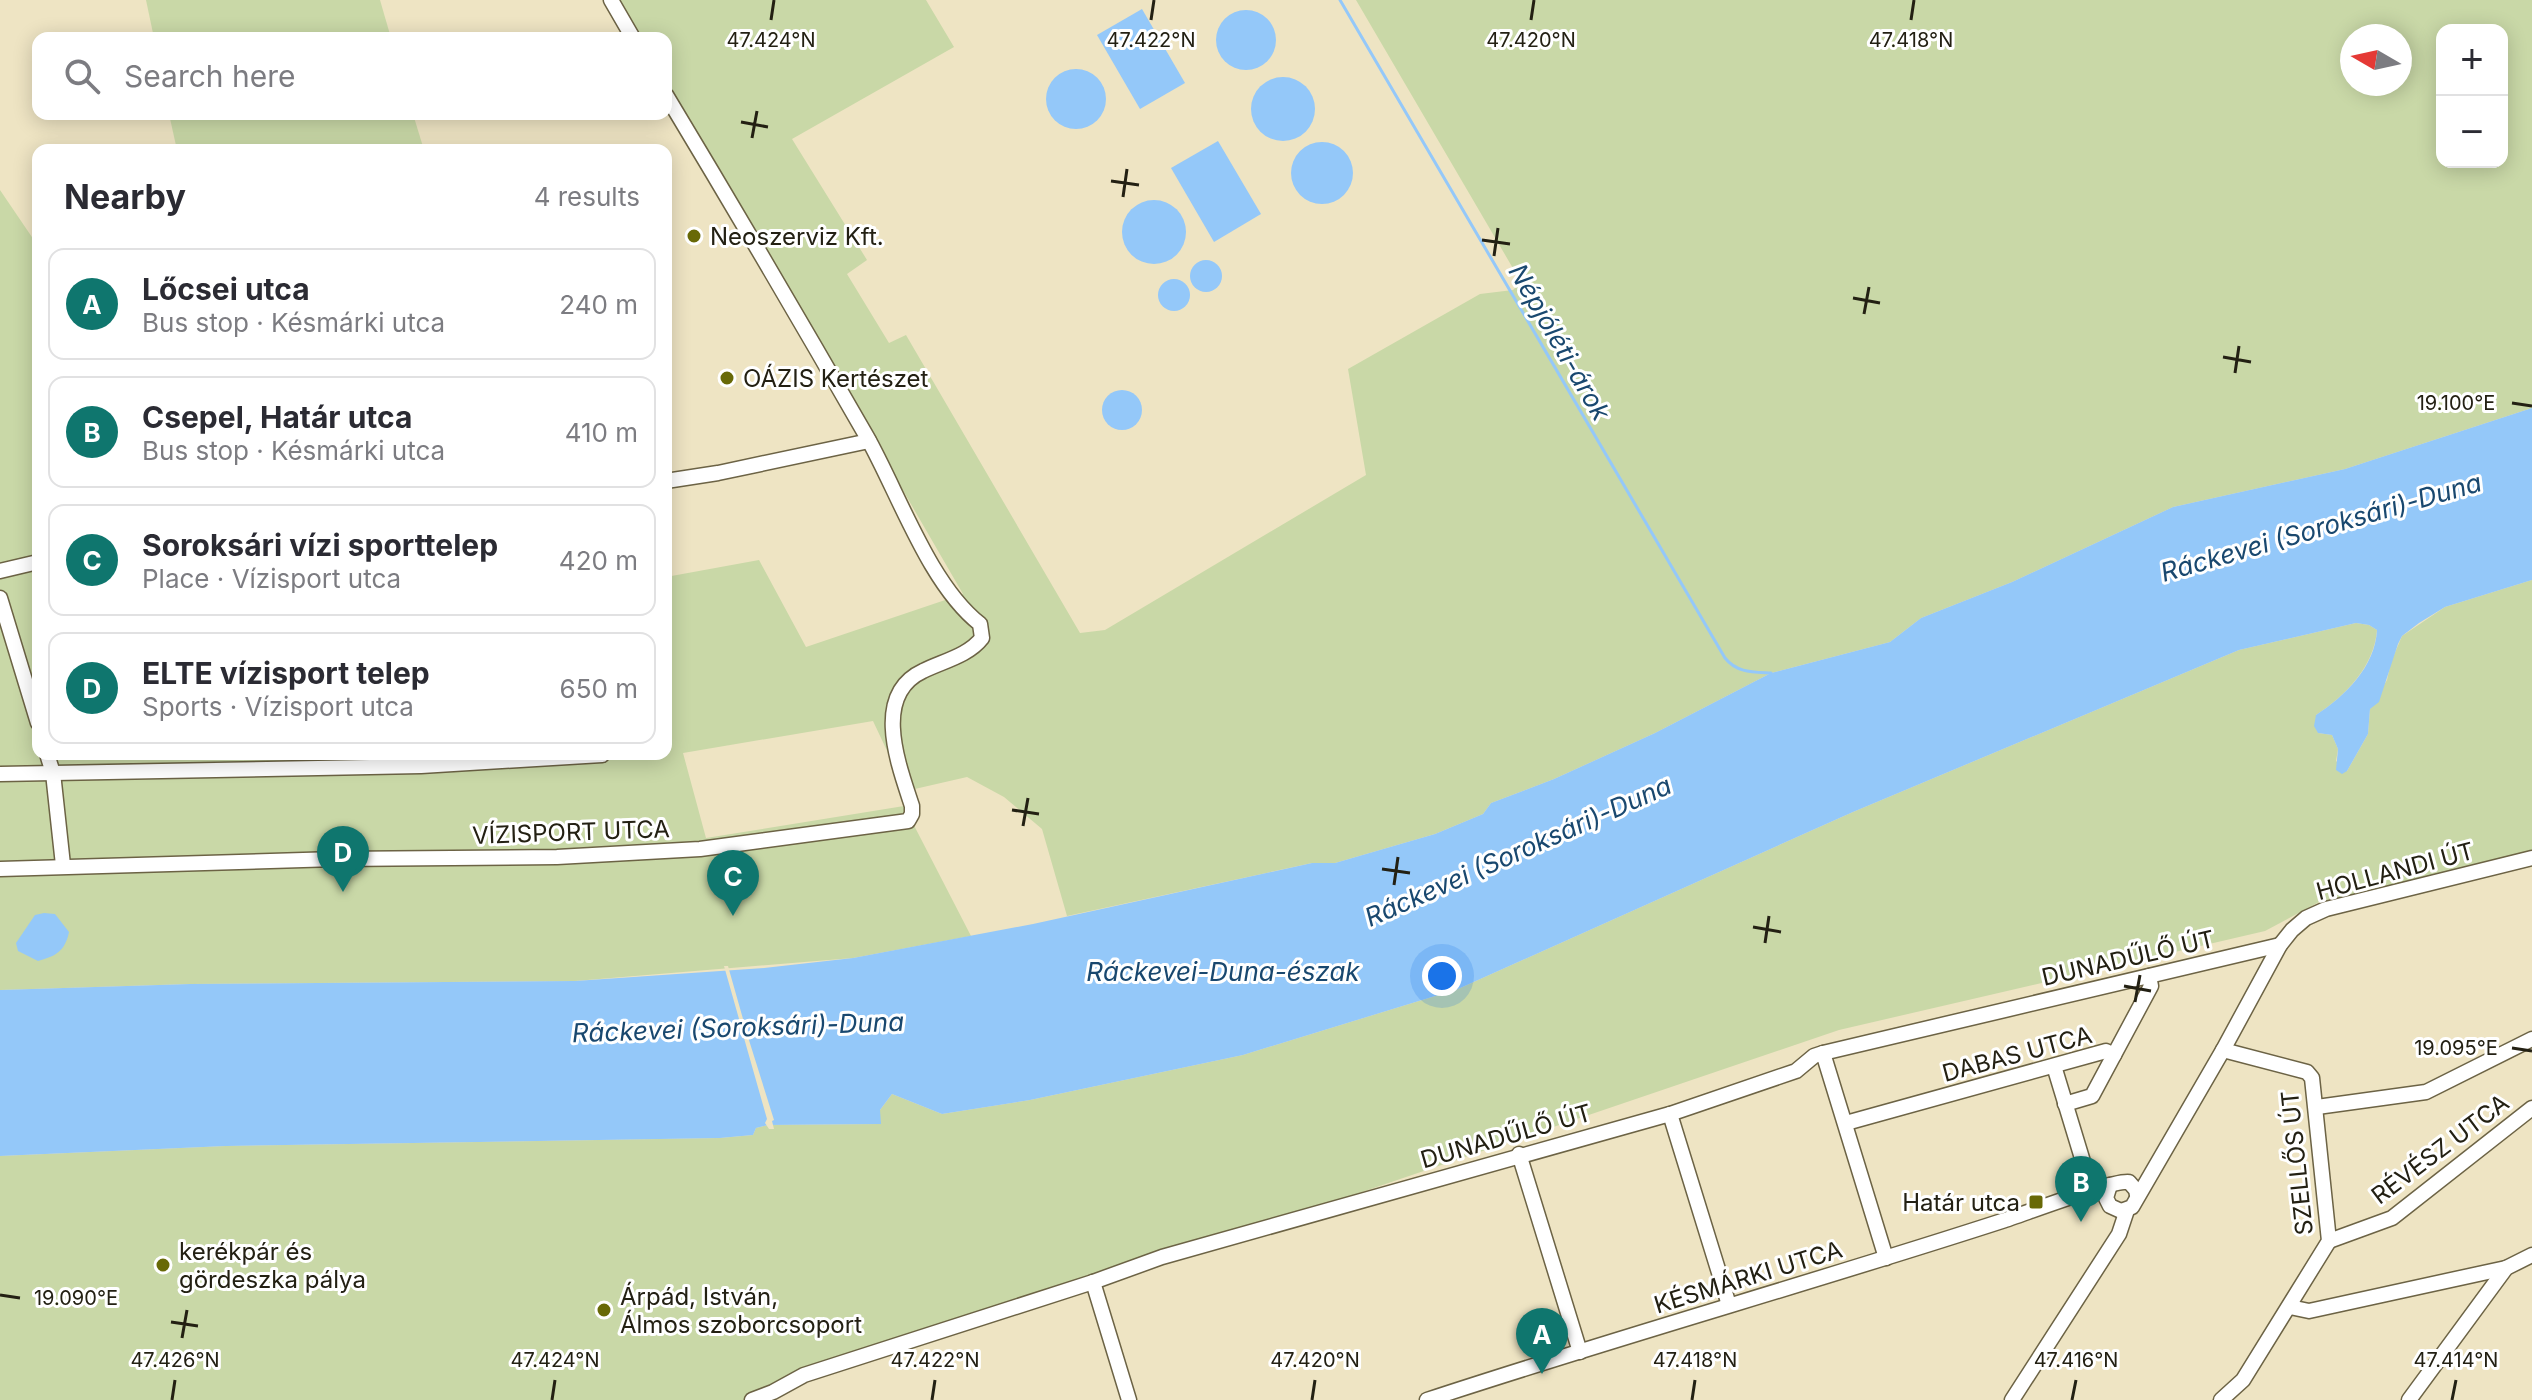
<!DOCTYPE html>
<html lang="en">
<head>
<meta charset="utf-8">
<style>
	:root { --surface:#fff; --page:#f2f2f3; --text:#2b2b33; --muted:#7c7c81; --line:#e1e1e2; --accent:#0f766e }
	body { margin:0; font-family:Inter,sans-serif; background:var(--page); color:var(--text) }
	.controls { position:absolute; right:24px; top:24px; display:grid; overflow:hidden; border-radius:16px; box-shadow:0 4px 20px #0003 }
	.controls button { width:72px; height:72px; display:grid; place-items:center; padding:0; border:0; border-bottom:2px solid var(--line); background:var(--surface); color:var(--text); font:40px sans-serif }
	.compass { position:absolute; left:2340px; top:24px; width:72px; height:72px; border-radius:50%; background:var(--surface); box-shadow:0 4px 20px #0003; rotate:279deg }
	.you { position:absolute; left:1442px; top:976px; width:28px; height:28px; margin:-20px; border:6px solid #fff; border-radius:50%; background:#1a73e8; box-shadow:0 0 0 12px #1a73e833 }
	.badge { display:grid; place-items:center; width:52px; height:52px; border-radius:50%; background:var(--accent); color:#fff; font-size:26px; font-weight:700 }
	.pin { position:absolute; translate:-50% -66px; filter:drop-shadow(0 2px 4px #0008) }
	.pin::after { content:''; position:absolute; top:42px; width:28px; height:24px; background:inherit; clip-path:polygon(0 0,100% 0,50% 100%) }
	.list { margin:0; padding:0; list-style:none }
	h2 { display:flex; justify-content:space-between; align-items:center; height:104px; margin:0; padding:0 32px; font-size:34px }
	h2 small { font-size:26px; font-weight:400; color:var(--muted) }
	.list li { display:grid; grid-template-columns:52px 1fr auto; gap:24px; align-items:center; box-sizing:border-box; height:112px; margin:0 16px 16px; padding:0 16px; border:2px solid var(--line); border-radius:16px }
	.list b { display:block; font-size:30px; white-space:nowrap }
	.list p { margin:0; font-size:26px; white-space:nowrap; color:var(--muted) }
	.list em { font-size:26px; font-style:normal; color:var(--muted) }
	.icon { flex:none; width:44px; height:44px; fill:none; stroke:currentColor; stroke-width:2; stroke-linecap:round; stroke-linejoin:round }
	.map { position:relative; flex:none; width:2532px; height:1400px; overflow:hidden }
	.search { position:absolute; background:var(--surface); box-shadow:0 4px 20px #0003; left:32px; top:32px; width:640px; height:88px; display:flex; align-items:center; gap:20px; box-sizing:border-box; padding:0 28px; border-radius:16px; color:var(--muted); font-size:30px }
	.panel { position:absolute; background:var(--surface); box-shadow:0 4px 20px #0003; left:32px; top:144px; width:640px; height:616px; border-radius:16px }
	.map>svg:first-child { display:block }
	.green { fill:#c9d8a7; fill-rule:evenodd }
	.water { fill:#94c8f9 }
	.pier { fill:#eee4c3 }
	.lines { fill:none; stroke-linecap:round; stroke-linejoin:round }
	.stream { stroke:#94c8f9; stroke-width:3 }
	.minor-casing { stroke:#6c6345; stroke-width:17 }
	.minor { stroke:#fff; stroke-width:14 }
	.ticks { fill:none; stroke:#232013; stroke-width:3 }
	.poi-dot { fill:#686907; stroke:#fff; stroke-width:3 }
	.labels { text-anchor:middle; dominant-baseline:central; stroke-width:6; stroke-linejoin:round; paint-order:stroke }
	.poi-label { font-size:24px; fill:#232013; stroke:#fff; text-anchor:start }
	.street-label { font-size:24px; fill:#232013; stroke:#fff }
	.water-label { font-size:26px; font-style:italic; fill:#19486f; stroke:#fff }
	.ticks-label { font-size:20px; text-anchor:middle; fill:#232013; stroke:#fff; stroke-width:6; stroke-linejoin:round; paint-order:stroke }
</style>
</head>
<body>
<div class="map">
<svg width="2532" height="1400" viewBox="0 0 2532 1400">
	<rect width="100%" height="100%" fill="#eee4c3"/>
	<!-- green -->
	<g class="green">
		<polygon points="146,0 380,0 391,38 154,38"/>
		<path d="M619,0H926L954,47L792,139L867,260L847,274L889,343L906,335L1080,633L1105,630L1366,475L1348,369L1480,294L1513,290L1521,282L1356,0H2532V408L2345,469L2173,507L2012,582L1921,618L1890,642L1771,673L1655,733L1554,779L1491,803L1483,814L1435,834L1335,863H1312L1067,916L1042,829L1004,797L967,777L906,791L873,721L683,753L706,838L904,806L971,936L853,958L575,981L190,984L0,990V190L38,246V754H666V577L759,560L806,647L963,594L666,81V38H641ZM2442,30H2502V162H2442ZM2352,36H2400V84H2352Z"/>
		<polygon points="169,114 413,114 424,150 177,150"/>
		<path d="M2532,580V857L2319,902L2265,931L1839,1030L750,1400H0V1156L226,1146L720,1138L753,1135L756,1128L768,1125L880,1124V1110L892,1094L942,1114L1030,1100L1243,1055L1458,989L1853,812L2239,650L2356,623L2369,625L2377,630C2374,667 2345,696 2316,715L2318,733L2332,735L2338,749L2336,761L2347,771L2368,734L2370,709L2387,680L2391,662L2402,636L2445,607Z"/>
	</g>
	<!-- water -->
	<g class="water">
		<polygon points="1142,9 1185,83 1140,109 1097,35"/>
		<circle cx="1246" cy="40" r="30"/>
		<circle cx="1076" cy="99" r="30"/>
		<circle cx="1283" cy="109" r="32"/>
		<polygon points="1218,141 1261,214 1214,242 1171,168"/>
		<circle cx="1322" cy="173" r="31"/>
		<circle cx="1154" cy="232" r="32"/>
		<circle cx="1206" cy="276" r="16"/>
		<circle cx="1174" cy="295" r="16"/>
		<circle cx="1122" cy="410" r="20"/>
		<path d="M2532,408V580L2445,607L2419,623L2402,636L2398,644L2379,702L2370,709L2368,734L2347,771L2342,774L2336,770L2338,749L2332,735L2318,733L2314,726L2316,715C2345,696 2375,667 2377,630L2369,625L2356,623L2239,650L1853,812L1458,989L1243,1055L1030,1100L942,1114L892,1094L880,1110L881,1124L768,1125L756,1128L753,1135L720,1138L226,1146L0,1156V990L190,984L575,981L764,968L853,958L1033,924L1312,863H1335L1435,834L1483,814L1491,803L1554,779L1655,733L1771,673L1890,642L1921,618L2012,582L2173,507L2345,469Z"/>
		<path d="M44,913L55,914L69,932C65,951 56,956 38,961L18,951L16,943L35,915Z"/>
	</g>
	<!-- pier -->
	<polygon class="pier" points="724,966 728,966 747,1033 751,1032 751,1035 748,1037 774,1120 772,1121 774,1129 769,1129 765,1123 767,1119 744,1038 742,1038 743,1033"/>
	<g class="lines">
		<!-- stream -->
		<path class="stream" d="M1340,0L1725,658C1737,673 1753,672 1771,673"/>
		<defs>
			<g id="minor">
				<polyline points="611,0 633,38"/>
				<polyline points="666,481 718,473 869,441"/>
				<polyline points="0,571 38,562"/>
				<polyline points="0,598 38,723"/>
				<polyline points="47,754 53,773 63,865"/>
				<polyline points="0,774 421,766 602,755"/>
				<path d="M0,869L336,859L557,857L700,849L908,821L912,814V806C899,766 871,695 923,671C943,661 968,656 982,638L980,624C929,584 899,494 867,437C801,322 734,208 666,95"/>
				<polyline points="1823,1053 1886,1258"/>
				<polyline points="2054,1066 2088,1178"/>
				<polyline points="2065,1104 2092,1096 2151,986 2149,976"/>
				<polyline points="2317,1107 2426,1092 2532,1039"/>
				<polyline points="1670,1114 1729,1305"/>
				<polyline points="1846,1123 2106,1051 2114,1055"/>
				<polyline points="1519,1154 1580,1352"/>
				<polyline points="2110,1185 2106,1198 2110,1206 2121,1211 2132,1207 2223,1050 2280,945 2292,930 2306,918 2326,909 2532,858"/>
				<polyline points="2329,1241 2392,1218 2532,1108"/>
				<polyline points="1093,1282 1129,1400"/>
				<polyline points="2290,1307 2309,1311 2506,1268"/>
				<polyline points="752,1400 773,1392 804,1375 1093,1282 1162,1257 1670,1114 1796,1071 1814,1056 1823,1053 2280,945"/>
				<path d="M1427,1400C1618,1337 1811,1283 2002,1221C2024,1214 2115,1179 2129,1182L2136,1190L2137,1195"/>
				<polyline points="2012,1400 2119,1234 2127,1210"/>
				<polyline points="2221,1400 2243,1380 2329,1241 2312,1078 2307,1072 2223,1050"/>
				<polyline points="2409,1400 2506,1268 2532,1255"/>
			</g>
		</defs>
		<!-- minor casing -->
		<use href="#minor" class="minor-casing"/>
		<!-- minor -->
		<use href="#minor" class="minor"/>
	</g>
	<!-- ticks -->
	<path class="ticks" d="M771,20L774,0M1151,20L1154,0M1531,20L1534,0M1911,20L1914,0M741,122L768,127M752,138L757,111M1111,181L1139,185M1123,197L1127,169M1482,240L1510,244M1494,256L1498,228M1853,298L1880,303M1864,314L1869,287M2223,357L2251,362M2235,373L2239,346M2512,403L2532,406M1012,810L1039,814M1023,826L1028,798M1382,869L1410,873M1394,885L1398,857M1753,927L1781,932M1765,943L1769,916M2124,986L2151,991M2135,1002L2140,975M2512,1048L2532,1051M0,1295L20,1298M171,1322L198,1326M182,1338L187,1310M172,1400L175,1380M552,1400L555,1380M932,1400L935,1380M1312,1400L1315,1380M1692,1400L1695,1380M2072,1400L2076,1380M2452,1400L2456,1380"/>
	<!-- markers -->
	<g class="poi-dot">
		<circle cx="694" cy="236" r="8"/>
		<circle cx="727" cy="378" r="8"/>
		<rect x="2028" y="1194" width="16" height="16" rx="4"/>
		<circle cx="163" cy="1265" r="8"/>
		<circle cx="604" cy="1310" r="8"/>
	</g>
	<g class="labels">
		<!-- poi labels -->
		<g class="poi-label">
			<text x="710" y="236">Neoszerviz Kft.</text>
			<text x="743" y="378">OÁZIS Kertészet</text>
			<text x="2020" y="1202" text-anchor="end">Határ utca</text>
			<text x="179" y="1251">kerékpár és<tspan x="179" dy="28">gördeszka pálya</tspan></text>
			<text x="620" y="1296">Árpád, István,<tspan x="620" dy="28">Álmos szoborcsoport</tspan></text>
		</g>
		<!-- street labels -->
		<g class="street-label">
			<text transform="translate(571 832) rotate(-2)">VÍZISPORT UTCA</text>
			<text transform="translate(2395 871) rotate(-15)">HOLLANDI ÚT</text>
			<text transform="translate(2128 958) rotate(-13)">DUNADŰLŐ ÚT</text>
			<text transform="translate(2017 1054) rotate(-15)">DABAS UTCA</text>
			<text transform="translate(1506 1136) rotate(-16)">DUNADŰLŐ ÚT</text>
			<text transform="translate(2440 1149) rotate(-37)">RÉVÉSZ UTCA</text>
			<text transform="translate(2297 1163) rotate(-96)">SZELLŐS ÚT</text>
			<text transform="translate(1748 1277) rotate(-17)">KÉSMÁRKI UTCA</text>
		</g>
		<!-- water labels -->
		<g class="water-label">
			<text transform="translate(1560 342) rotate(60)">Népjóléti-árok</text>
			<text transform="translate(2321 527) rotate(-16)">Ráckevei (Soroksári)-Duna</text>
			<text transform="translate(1518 851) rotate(-24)">Ráckevei (Soroksári)-Duna</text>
			<text x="1223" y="971">Ráckevei-Duna-észak</text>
			<text transform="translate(738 1027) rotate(-2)">Ráckevei (Soroksári)-Duna</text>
		</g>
	</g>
	<g class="ticks-label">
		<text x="771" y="47">47.424°N</text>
		<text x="1151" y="47">47.422°N</text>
		<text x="1531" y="47">47.420°N</text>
		<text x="1911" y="47">47.418°N</text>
		<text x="2456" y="410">19.100°E</text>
		<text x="2456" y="1055">19.095°E</text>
		<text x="76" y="1305">19.090°E</text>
		<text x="175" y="1367">47.426°N</text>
		<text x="555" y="1367">47.424°N</text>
		<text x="935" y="1367">47.422°N</text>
		<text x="1315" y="1367">47.420°N</text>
		<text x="1695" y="1367">47.418°N</text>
		<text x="2076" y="1367">47.416°N</text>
		<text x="2456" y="1367">47.414°N</text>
	</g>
</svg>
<div class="controls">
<button>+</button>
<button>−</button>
</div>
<svg class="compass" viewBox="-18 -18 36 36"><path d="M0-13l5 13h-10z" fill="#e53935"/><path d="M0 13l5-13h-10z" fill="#7c7c81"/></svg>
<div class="you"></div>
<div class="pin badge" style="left:1542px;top:1374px">A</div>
<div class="pin badge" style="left:2081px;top:1222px">B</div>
<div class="pin badge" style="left:733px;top:916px">C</div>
<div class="pin badge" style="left:343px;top:892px">D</div>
<div class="search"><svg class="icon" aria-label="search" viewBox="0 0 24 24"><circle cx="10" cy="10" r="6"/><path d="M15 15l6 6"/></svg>Search here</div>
<section class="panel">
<h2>Nearby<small>4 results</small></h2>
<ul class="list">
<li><span class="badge">A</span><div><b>Lőcsei utca</b><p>Bus stop · Késmárki utca</p></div><em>240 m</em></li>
<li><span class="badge">B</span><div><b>Csepel, Határ utca</b><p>Bus stop · Késmárki utca</p></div><em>410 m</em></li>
<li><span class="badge">C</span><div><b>Soroksári vízi sporttelep</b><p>Place · Vízisport utca</p></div><em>420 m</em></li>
<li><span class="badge">D</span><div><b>ELTE vízisport telep</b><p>Sports · Vízisport utca</p></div><em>650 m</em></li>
</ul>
</section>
</div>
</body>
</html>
